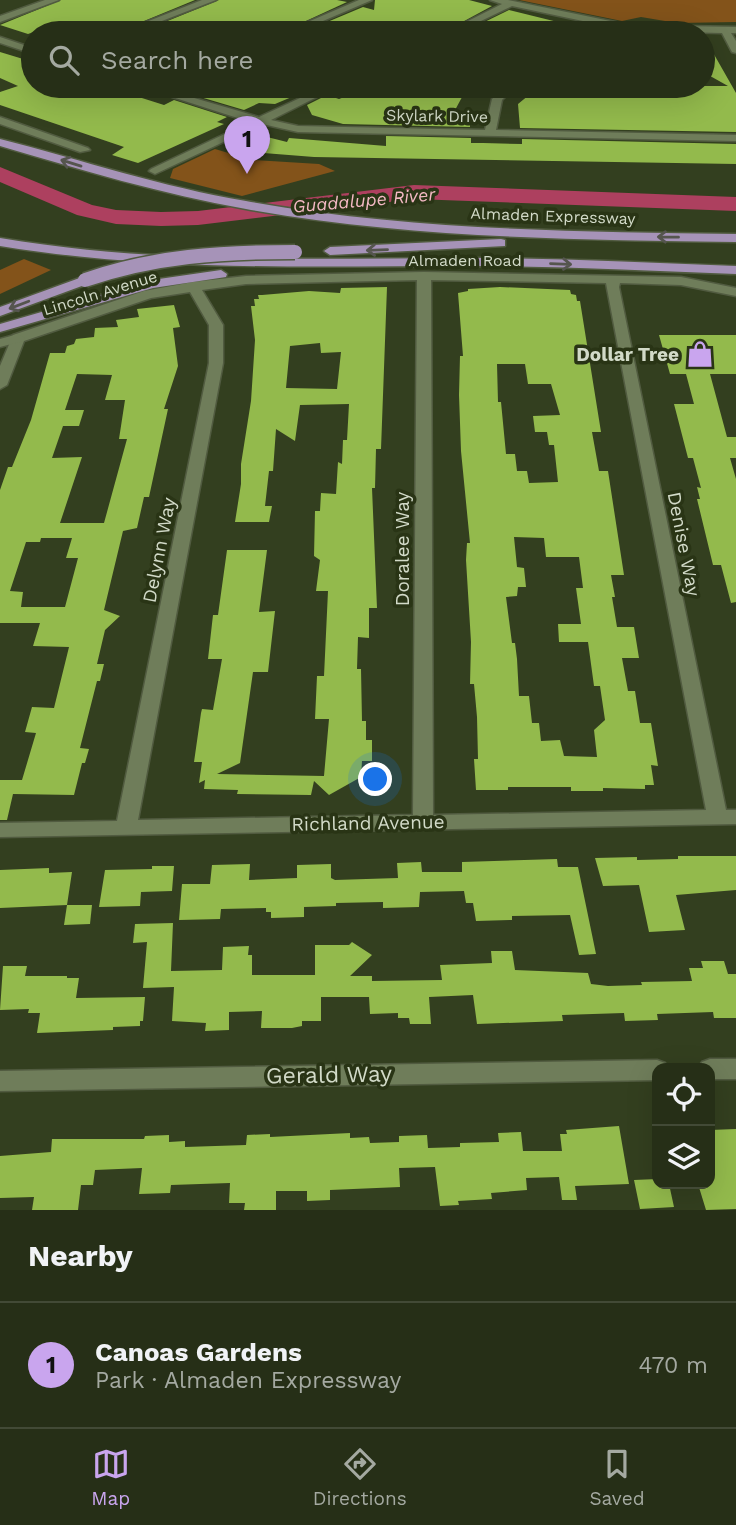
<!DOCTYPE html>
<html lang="en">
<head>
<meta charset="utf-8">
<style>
	:root { --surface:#262f17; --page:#2e3720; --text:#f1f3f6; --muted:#a4a9a1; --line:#424a36; --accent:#c9a5ee }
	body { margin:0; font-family:"Work Sans",sans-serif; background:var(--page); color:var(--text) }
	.controls { position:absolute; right:21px; bottom:21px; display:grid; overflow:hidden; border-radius:14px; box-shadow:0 7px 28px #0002 }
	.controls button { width:63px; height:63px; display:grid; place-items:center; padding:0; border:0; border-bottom:2px solid var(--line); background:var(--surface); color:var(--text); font:35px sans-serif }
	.you { position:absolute; left:376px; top:780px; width:24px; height:24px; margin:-18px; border:5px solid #fff; border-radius:50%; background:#1a73e8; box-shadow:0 0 0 10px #1a73e833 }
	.badge { display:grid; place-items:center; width:46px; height:46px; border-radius:50%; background:var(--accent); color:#111; font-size:23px; font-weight:700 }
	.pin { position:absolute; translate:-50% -58px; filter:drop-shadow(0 2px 4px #0008) }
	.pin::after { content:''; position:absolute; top:37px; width:24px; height:21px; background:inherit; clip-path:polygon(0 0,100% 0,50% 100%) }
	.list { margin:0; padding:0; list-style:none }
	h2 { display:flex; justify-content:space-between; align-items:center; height:91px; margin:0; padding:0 28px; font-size:30px }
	h2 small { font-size:23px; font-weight:400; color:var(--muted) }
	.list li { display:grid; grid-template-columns:46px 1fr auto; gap:21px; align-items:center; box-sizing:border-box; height:126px; padding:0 28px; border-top:2px solid var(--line) }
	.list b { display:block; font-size:26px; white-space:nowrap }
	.list p { margin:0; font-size:23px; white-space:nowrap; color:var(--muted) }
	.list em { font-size:23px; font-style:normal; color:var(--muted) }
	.icon { flex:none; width:38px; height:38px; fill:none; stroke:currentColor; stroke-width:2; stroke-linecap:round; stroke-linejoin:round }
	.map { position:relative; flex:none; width:736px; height:1210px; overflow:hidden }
	.search { position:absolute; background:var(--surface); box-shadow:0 7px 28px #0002; left:21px; right:21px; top:21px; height:77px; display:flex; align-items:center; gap:18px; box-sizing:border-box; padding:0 24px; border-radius:38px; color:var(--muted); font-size:26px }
	.sheet { height:217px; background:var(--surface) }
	nav { display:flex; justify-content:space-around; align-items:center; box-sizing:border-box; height:98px; border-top:2px solid var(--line); background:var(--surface); font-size:19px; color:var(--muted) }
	nav a { display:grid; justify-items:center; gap:4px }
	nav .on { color:var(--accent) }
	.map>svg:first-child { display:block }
	.green { fill:#83531a }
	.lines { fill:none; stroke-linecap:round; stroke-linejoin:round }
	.river { fill:#ad405f; fill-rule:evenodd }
	.building { fill:#93ba4c; fill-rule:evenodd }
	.minor-casing { stroke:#515b40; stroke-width:3 }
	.secondary-casing { stroke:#515b40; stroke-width:3 }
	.primary-casing { stroke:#515b40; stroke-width:3 }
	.minor { fill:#6f7d5a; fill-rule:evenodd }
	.secondary { fill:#6f7d5a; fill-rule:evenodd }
	.primary { fill:#a693b8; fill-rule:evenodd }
	.primary-bridge-casing { stroke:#515b40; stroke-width:17; stroke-linecap:butt }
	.primary-bridge { stroke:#a693b8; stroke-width:14 }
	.oneway { stroke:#55554e }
	.labels { text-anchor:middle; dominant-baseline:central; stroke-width:7; stroke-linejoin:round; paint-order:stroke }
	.far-street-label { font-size:16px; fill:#d2dac8; stroke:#293415 }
	.far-water-label { font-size:18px; font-style:italic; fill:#f4b9c4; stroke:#293415 }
	.poi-label { font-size:19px; font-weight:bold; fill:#d2dac8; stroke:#293415; text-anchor:end }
	.street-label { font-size:19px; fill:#d2dac8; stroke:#293415 }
	.near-street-label { font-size:23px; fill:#d2dac8; stroke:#293415 }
</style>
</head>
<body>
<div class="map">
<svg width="736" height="1210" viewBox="0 0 736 1210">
	<rect width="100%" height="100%" fill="#333f1f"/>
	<!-- green -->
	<g class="green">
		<polygon points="519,0 736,0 736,22 677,23 641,17 622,21"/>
		<polygon points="215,149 252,160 319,164 335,171 242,196 170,178 173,169"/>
		<polygon points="24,259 51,270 0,294 0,270"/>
	</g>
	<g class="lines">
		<!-- river -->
		<polygon class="river" points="0,167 92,205 116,210 161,212 198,211 414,185 736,197 736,211 414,199 198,225 161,226 116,224 77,215 0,182"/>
	</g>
	<!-- building -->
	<g class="building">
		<polygon points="61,0 195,0 115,33 57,33 42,29 28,34 0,25"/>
		<polygon points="219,0 337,0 347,2 280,33 138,33"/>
		<polygon points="375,0 469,0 492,6 442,33 301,33 363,7 374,10"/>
		<polygon points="509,10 582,28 581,33 462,33"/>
		<polygon points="703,35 736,93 736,132 520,128 518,104 540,86 570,86 622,96 666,92 658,86 728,86 703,72"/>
		<polygon points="0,52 33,62 33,86 104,86 164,105 174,100 227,117 217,122 224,124 138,163 112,155 124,147 0,105 0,92 18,86 0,78"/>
		<polygon points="210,86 318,86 275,104 259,103 244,110 190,94"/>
		<polygon points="372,86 468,86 454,112 469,112 470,127 343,124 312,115 307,105 327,95 339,99"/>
		<polygon points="259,135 287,142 289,138 386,146 386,136 471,138 471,143 483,143 522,144 522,139 736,144 736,164 314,157 239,151 246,147 242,146"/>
		<path d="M387,287L381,449H376L375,488H372L377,608H369V638L358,637L357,669H361L362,721H366V740H372V761H362L361,777L329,795L314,781L311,795L237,794L238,790L204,789L205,780L199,783L202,762H194L201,713L202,709L213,710L222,659H208L213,615H218L227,550H267L259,612L275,611L268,672H253L240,763L217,774L324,776L329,719H315L317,676H324L328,591H316L320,560L314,556L315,511H320L321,493L336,494L338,462L342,464L343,440H347L349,404L300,405L295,441L276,429L273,471H269L265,506H272L269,522H235L241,484V464L251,401L255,340L251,306H255L254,299H259L258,295H262L309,291L340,293L341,288ZM320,343L321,353L341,352L337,389L286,388L290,346Z"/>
		<path d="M500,287L570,290L571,294L576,295L577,301H580L601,432H592L599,471H608L624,575H611L615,597H612L617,627H634L639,658H622L628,691H635L640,723H651L658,766L651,765L654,785H645V789L603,788V791H571V787H508V790H476L474,759H478L477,717L474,684H470L471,642L466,560L467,543H470L461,451L459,395L460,356H463L458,293L468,291V289ZM497,364H525L528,384H551L560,415L533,416L535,432H547L549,445H554L558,482L529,483L527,471H517L515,454H506L501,402H498ZM514,537L544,538L546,557H579L583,588H576L581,624H558L559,642H588L594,686H600L605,720L594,730L597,757L564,756L560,740L541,741L539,723H532L529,696H519L517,659L515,643H512L506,597L517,596L518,587H526L524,568L517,567Z"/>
		<path d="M174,305L180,327L173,328L178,366L164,409H168L149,497H144L137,528L123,531L104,610L120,616L105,630L97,664H104L100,681H97L80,748L89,749L85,763H82L74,795L13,794L7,820H0V780H22L36,733L25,732L32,707L54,708L69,647L33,646L40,623H0V490L8,467H12L31,420L50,353H65L67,346L74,344L76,339L94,337L95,328L118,327L116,320L139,317L137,309ZM77,374L112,375L105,400H125L119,439H127L104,523H60L82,457L52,458L63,426H79L84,410H65ZM41,538H72L66,558H78L65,607H21L23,592L10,591L26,542H40Z"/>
		<polygon points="659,335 736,335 736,374 710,374 727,437 736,437 736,458 730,458 736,479 736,602 731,603 721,565 713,565 697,499 700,499 697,487 701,488 693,458 688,458 674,404 694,404 686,374 670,374"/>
		<polygon points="678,856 736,856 736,890 676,895 685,930 649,932 639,885 603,886 595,858 637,857 637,860 678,859"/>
		<polygon points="557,859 558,867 578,867 596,954 579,955 570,915 512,916 512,920 476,921 473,903 466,903 464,891 420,892 419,907 383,908 383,902 336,903 336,906 304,907 304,917 271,918 271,912 266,912 266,908 221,909 220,919 179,920 182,884 210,884 212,865 250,864 249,880 297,878 297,865 331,864 331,878 335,880 398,878 397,863 421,862 422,872 462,872 462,862"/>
		<polygon points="152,866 174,866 172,891 141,892 140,906 99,907 105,870 152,869"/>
		<polygon points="49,868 49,873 72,872 67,905 0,908 0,870"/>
		<polygon points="67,905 92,905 90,924 64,925"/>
		<polygon points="173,923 171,971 222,970 223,947 249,946 248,955 252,955 252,975 315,975 315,945 349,945 352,942 372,955 350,976 372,976 372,981 442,980 440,965 492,963 491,951 512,951 515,970 588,973 591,984 608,986 642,985 641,982 692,981 689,968 703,968 701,961 724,961 728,974 736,974 736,1018 714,1018 713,1012 657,1014 658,1020 625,1021 624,1013 562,1015 563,1021 477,1024 473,995 429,997 431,1024 410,1024 409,1018 398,1018 398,1013 370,1014 369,997 321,997 321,1021 302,1021 302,1026 292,1028 261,1028 262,1011 229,1012 229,1030 205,1031 206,1023 172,1021 174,987 143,988 147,942 133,943 135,924"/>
		<polygon points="3,966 27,966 25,976 67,976 67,978 79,978 76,998 145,997 143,1021 140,1021 140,1026 113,1027 113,1030 37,1033 40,1013 28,1013 29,1009 0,1010"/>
		<polygon points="619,1126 629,1184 575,1186 577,1200 562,1200 559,1177 526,1178 527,1190 491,1193 492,1199 458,1201 459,1205 440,1206 435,1167 399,1168 400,1187 330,1190 330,1200 307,1201 307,1191 276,1191 276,1210 244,1210 245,1203 229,1203 230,1183 171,1185 170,1193 139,1194 142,1168 95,1170 93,1185 81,1185 78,1210 32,1210 34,1197 0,1198 0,1156 51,1152 52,1139 144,1139 145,1136 169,1135 169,1142 185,1141 185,1147 246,1145 247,1135 270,1134 270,1137 350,1133 350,1138 369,1137 370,1143 399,1142 399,1136 427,1135 428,1148 460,1147 460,1143 499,1142 498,1133 521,1132 523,1151 562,1151 560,1134 567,1134 566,1130"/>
		<polygon points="736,1129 736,1209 706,1210 698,1184 710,1184 710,1130"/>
		<polygon points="657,1179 657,1184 669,1184 674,1207 640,1209 634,1180"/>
	</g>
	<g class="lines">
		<defs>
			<g id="minor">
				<polygon points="45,0 59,0 0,22 0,16"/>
				<polygon points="202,0 216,0 131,33 118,33"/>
				<polygon points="359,0 372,0 295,33 282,33"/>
				<polygon points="490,0 508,0 630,25 736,27 736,33 731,33 736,41 736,53 732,52 722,33 630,31 512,6 456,33 444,33 502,4"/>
				<polygon points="0,37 33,48 33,54 0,43"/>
				<polygon points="138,86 153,86 259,117 326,86 339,86 271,120 298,126 485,130 492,99 505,86 516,86 502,100 496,130 736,135 736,141 298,132 262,124 155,174 149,171 151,169 250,122"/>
				<polygon points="0,117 88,148 90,150 80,152 0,124"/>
				<path d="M424,272L681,277L736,288V296L681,285L620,283L619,287L726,810H736V824L0,837V823L117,821L209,363V325L190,292L151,298L24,341L7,385L0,389V366L13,335L144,291L193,282L246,276ZM417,280L413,815L138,820L223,363V325L202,290L246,284ZM431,280L606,283L706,810L433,815Z"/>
				<polygon points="710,1059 736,1059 736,1079 710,1079 710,1068 698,1068 702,1062"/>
				<polygon points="657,1060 665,1063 668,1068 657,1068 657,1080 0,1091 0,1071"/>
			</g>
			<polygon id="secondary" points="18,334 25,338 23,341 0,347 0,339"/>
			<g id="primary">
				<path d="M0,139C82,160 162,187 246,201C408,230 572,232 736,234V242C572,240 408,238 246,209C162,194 81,170 0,146Z"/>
				<path d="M0,238C160,265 310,258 471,258C559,258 648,263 736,266V274C648,271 559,266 471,266C310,266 160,272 0,246Z"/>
				<polygon points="501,239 505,240 505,246 330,255 324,251 330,247"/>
				<polygon points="221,270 227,274 226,277 153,288 0,332 0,324 152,280"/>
				<polygon points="85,276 92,280 90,283 0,316 0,307"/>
			</g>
		</defs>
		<!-- minor casing -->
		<use href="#minor" class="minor-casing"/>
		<!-- secondary casing -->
		<use href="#secondary" class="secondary-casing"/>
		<!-- primary casing -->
		<use href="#primary" class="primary-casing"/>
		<!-- minor -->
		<use href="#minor" class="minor"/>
		<!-- secondary -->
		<use href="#secondary" class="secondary"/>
		<!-- primary -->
		<use href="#primary" class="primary"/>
		<defs>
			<path id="primary-bridge" d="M85,280C154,256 222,252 295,252"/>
		</defs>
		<!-- primary-bridge casing -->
		<use href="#primary-bridge" class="primary-bridge-casing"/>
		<!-- primary-bridge -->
		<use href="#primary-bridge" class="primary-bridge"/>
	</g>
	<!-- one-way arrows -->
	<defs><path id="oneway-shaft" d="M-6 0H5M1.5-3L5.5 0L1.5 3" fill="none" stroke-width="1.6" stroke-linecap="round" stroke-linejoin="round" transform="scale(1.75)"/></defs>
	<g class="oneway">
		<use href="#oneway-shaft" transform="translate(71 163) rotate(-163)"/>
		<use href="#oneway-shaft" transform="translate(668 237) rotate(-179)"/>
		<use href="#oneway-shaft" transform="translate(377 250) rotate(178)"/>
		<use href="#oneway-shaft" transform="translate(561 264) rotate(2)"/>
		<use href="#oneway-shaft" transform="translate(19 305) rotate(159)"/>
	</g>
	<!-- icons -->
	<defs>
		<symbol id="shop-bare" viewBox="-9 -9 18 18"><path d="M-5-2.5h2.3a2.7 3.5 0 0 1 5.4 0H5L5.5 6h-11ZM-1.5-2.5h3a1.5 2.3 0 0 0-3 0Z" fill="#c9a5ee" stroke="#293415" stroke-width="2.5" paint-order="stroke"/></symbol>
	</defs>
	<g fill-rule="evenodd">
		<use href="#shop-bare" x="681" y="335" width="38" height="38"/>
	</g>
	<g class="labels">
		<!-- far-street labels -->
		<g class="far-street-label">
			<text transform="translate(437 116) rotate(1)">Skylark Drive</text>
			<text transform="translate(553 216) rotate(2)">Almaden Expressway</text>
			<text x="465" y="260">Almaden Road</text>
			<text transform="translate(100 293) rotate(-17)">Lincoln Avenue</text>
		</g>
		<!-- far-water labels -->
		<g class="far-water-label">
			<text transform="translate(364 200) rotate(-5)">Guadalupe River</text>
		</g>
		<!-- poi labels -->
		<g class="poi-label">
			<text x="679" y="354">Dollar Tree</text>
		</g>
		<!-- street labels -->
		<g class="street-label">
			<text transform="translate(684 544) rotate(79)">Denise Way</text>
			<text transform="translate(402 549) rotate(-90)">Doralee Way</text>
			<text transform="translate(159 550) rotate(-79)">Delynn Way</text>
			<text transform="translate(368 823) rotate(-1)">Richland Avenue</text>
		</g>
		<!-- near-street labels -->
		<g class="near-street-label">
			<text transform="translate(329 1075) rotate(-1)">Gerald Way</text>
		</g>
	</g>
</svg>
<div class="controls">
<button><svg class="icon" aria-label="locate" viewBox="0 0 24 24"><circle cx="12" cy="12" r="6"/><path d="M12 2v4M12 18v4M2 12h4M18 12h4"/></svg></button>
<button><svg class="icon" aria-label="layers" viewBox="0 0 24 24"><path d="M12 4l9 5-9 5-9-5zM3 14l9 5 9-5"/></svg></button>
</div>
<div class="you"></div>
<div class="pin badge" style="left:247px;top:174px">1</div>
<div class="search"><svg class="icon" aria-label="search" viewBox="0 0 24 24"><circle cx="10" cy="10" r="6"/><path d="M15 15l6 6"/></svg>Search here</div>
</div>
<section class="sheet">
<h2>Nearby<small></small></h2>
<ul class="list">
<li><span class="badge">1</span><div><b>Canoas Gardens</b><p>Park · Almaden Expressway</p></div><em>470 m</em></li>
</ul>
</section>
<nav>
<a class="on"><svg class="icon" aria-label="map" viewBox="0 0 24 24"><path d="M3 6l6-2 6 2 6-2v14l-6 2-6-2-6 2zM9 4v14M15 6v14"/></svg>Map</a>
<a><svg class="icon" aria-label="directions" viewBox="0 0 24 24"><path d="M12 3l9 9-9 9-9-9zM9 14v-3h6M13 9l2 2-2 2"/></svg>Directions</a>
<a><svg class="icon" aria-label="saved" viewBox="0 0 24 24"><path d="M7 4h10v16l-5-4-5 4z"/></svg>Saved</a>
</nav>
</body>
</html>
